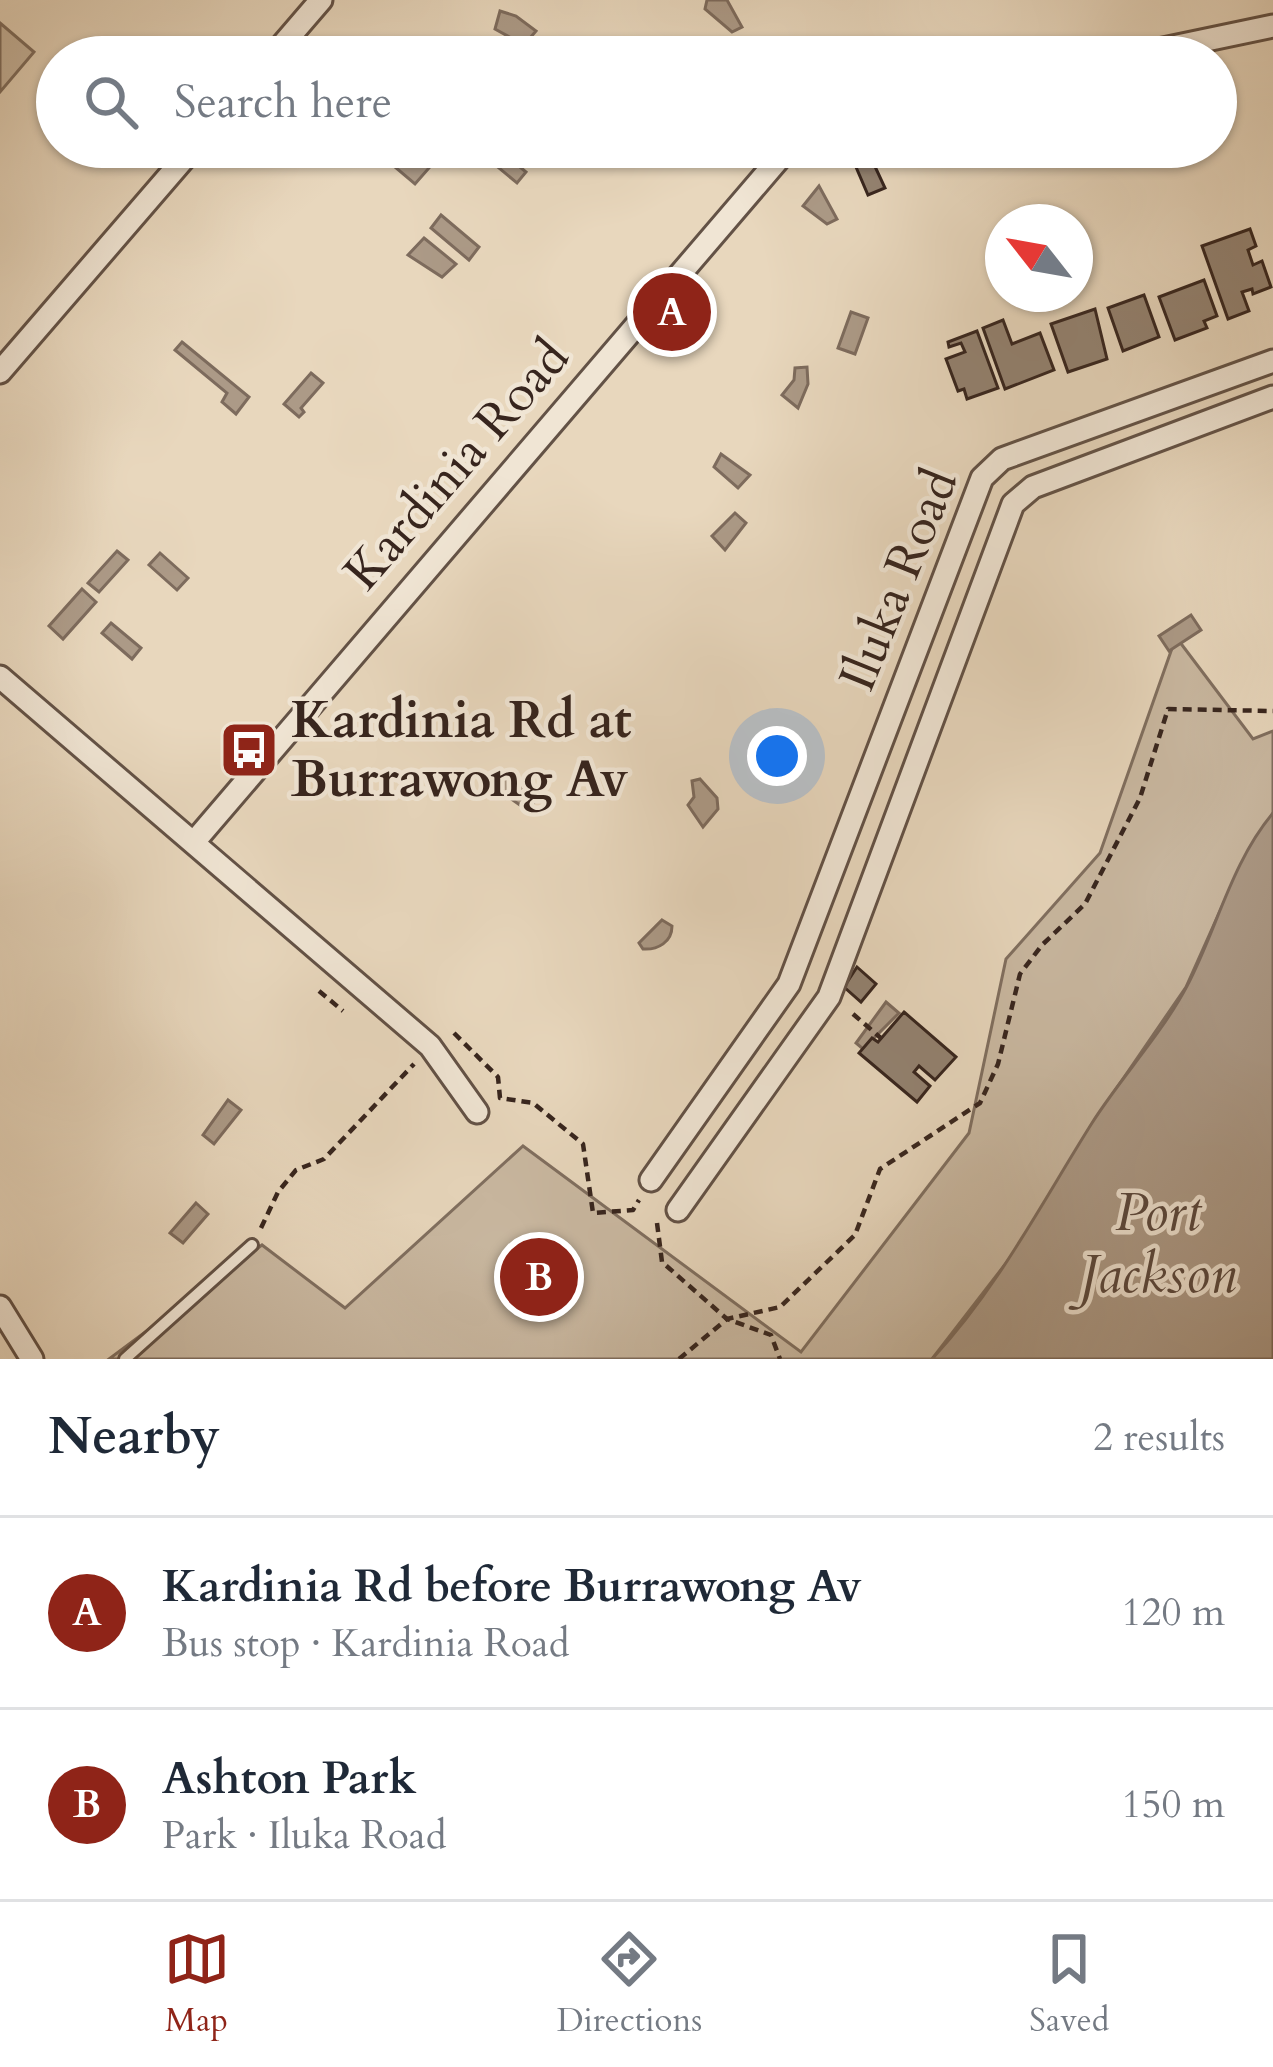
<!DOCTYPE html>
<html lang="en">
<head>
<meta charset="utf-8">
<style>
	:root { --surface:#fff; --page:#f6f6f7; --text:#1f2937; --muted:#747a83; --line:#e0e1e3; --accent:#8f2418 }
	body { margin:0; font-family:Cardo,serif; background:var(--page); color:var(--text) }
	.compass { position:absolute; left:985px; top:204px; width:108px; height:108px; border-radius:50%; background:var(--surface); box-shadow:0 3px 9px #0004; rotate:301deg }
	.you { position:absolute; left:777px; top:756px; width:42px; height:42px; margin:-30px; border:9px solid #fff; border-radius:50%; background:#1a73e8; box-shadow:0 0 0 18px #1a73e833 }
	.badge { display:grid; place-items:center; width:78px; height:78px; border-radius:50%; background:var(--accent); color:#fff; font-size:39px; font-weight:700 }
	.pin { position:absolute; translate:-50% -50%; border:6px solid #fff; box-shadow:0 3px 12px #0006 }
	.list { margin:0; padding:0; list-style:none }
	h2 { display:flex; justify-content:space-between; align-items:center; height:156px; margin:0; padding:0 48px; font-size:51px }
	h2 small { font-size:39px; font-weight:400; color:var(--muted) }
	.list li { display:grid; grid-template-columns:78px 1fr auto; gap:36px; align-items:center; box-sizing:border-box; height:192px; padding:0 48px; border-top:3px solid var(--line) }
	.list b { display:block; font-size:45px; white-space:nowrap }
	.list p { margin:0; font-size:39px; white-space:nowrap; color:var(--muted) }
	.list em { font-size:39px; font-style:normal; color:var(--muted) }
	.icon { flex:none; width:66px; height:66px; fill:none; stroke:currentColor; stroke-width:2; stroke-linecap:round; stroke-linejoin:round }
	.map { position:relative; flex:none; width:1273px; height:1359px; overflow:hidden }
	.search { position:absolute; background:var(--surface); box-shadow:0 3px 9px #0004; left:36px; right:36px; top:36px; height:132px; display:flex; align-items:center; gap:30px; box-sizing:border-box; padding:0 42px; border-radius:66px; color:var(--muted); font-size:45px }
	.sheet { height:540px; background:var(--surface) }
	nav { display:flex; justify-content:space-around; align-items:center; box-sizing:border-box; height:168px; border-top:3px solid var(--line); background:var(--surface); font-size:33px; color:var(--muted) }
	nav a { display:grid; justify-items:center; gap:6px }
	nav .on { color:var(--accent) }
	.map>svg:first-child { display:block }
	.green { fill:#cab9a2; stroke:#806f60; stroke-width:3 }
	.water { fill:#ac9a87; stroke:#7d6b5d; stroke-width:3 }
	.building { fill:#938271; stroke:#37251e; stroke-width:3 }
	.lines { fill:none; stroke-linecap:round; stroke-linejoin:round }
	.lane-casing { stroke:#635246; stroke-width:16 }
	.street-casing { stroke:#635246; stroke-width:27 }
	.path { stroke:#37251e; stroke-width:4.5; stroke-dasharray:9 6; stroke-linecap:butt }
	.lane { stroke:#f0e5d4; stroke-width:10 }
	.street { stroke:#f0e5d4; stroke-width:21 }
	.labels { text-anchor:middle; dominant-baseline:central; stroke-width:9; stroke-linejoin:round; paint-order:stroke }
	.street-label { font-size:51px; fill:#37251e; stroke:#f0e5d4 }
	.poi-label { font-size:51px; font-weight:bold; fill:#37251e; stroke:#f0e5d4; text-anchor:start }
	.water-label { font-size:54px; font-style:italic; fill:#5a483e; stroke:#f0e5d4 }
</style>
</head>
<body>
<div class="map">
<svg width="1273" height="1359" viewBox="0 0 1273 1359">
	<rect width="100%" height="100%" fill="#e8d7bd"/>
	<filter id="stains"><feTurbulence type="fractalNoise" baseFrequency=".00167" numOctaves="4"/><feColorMatrix values="0 0 0 0 .2 0 0 0 0 .09 0 0 0 0 .02 0 0 0 .5 -.17"/></filter>
	<radialGradient id="worn" r=".72"><stop offset=".6" stop-color="#630" stop-opacity="0"/><stop offset="1" stop-color="#630" stop-opacity=".3"/></radialGradient>
	<!-- green -->
	<g class="green">
		<polygon points="0,23 34,52 0,92"/>
		<polygon points="1176,637 1253,739 1273,731 1273,813 1237,873 1186,987 1092,1124 1020,1245 932,1359 109,1359 262,1245 345,1308 523,1146 801,1352 969,1133 1006,959 1100,853"/>
	</g>
	<!-- water -->
	<g class="water">
		<polygon points="707,0 727,0 742,27 732,32 705,9"/>
		<polygon points="500,11 516,16 536,31 524,45 495,29"/>
		<polygon points="392,147 405,147 429,168 415,184 388,161 385,164 381,160"/>
		<polygon points="496,147 526,172 517,183 487,158"/>
		<polygon points="819,186 837,219 827,224 803,206"/>
		<polygon points="441,215 479,247 469,260 431,228"/>
		<polygon points="424,238 456,264 442,277 408,255"/>
		<polygon points="851,312 868,318 855,354 838,348"/>
		<polygon points="182,342 249,397 236,414 222,402 227,393 175,350"/>
		<polygon points="807,367 808,384 798,408 782,395 794,380 795,368"/>
		<polygon points="311,373 323,383 301,408 304,412 299,417 284,404"/>
		<polygon points="721,454 750,475 738,488 714,467"/>
		<polygon points="735,513 746,523 725,550 712,536"/>
		<polygon points="117,551 128,560 99,592 88,583"/>
		<polygon points="160,553 188,578 177,590 149,565"/>
		<polygon points="82,589 96,602 63,639 49,626"/>
		<polygon points="1191,615 1201,630 1169,651 1159,636"/>
		<polygon points="111,623 141,648 132,659 102,633"/>
		<polygon points="508,771 539,797 527,810 494,787"/>
		<polygon points="700,779 717,798 718,809 703,827 688,805 694,797 692,781"/>
		<path d="M1273,813V1359H932C998,1288 1041,1204 1092,1123C1122,1076 1161,1035 1187,986C1217,929 1231,863 1273,813Z"/>
		<path d="M662,920L672,926C672,942 658,950 643,949L639,943Z"/>
		<polygon points="886,1002 899,1013 863,1049 856,1043"/>
		<polygon points="228,1100 241,1110 214,1144 203,1135"/>
		<polygon points="196,1203 208,1214 183,1243 170,1233"/>
	</g>
	<!-- building -->
	<g class="building">
		<polygon points="872,160 885,188 868,195 856,167"/>
		<polygon points="1250,229 1256,246 1248,250 1253,265 1262,261 1271,287 1253,294 1252,289 1242,292 1249,311 1228,319 1202,246"/>
		<polygon points="1204,280 1217,316 1204,321 1207,328 1175,340 1159,297"/>
		<polygon points="1144,295 1159,337 1123,351 1108,308"/>
		<polygon points="1095,309 1107,359 1068,372 1051,324"/>
		<polygon points="1003,320 1012,344 1040,333 1054,370 1005,389 983,328"/>
		<polygon points="977,331 998,388 967,399 964,389 958,391 946,359 965,352 961,343 949,347 948,342"/>
		<polygon points="857,967 876,984 861,1002 844,987"/>
		<polygon points="904,1012 956,1057 935,1080 919,1066 914,1072 930,1086 917,1102 859,1053 872,1038 878,1042"/>
	</g>
	<g class="lines">
		<defs>
			<polyline id="lane" points="125,1359 252,1245"/>
			<g id="street">
				<polyline points="272,57 321,0"/>
				<polyline points="1125,57 1273,26"/>
				<polyline points="0,372 194,147"/>
				<polyline points="0,677 430,1046 477,1112"/>
				<polyline points="194,842 789,147"/>
				<polyline points="651,1180 789,984 982,478 1002,459 1273,361"/>
				<polyline points="678,1210 829,997 1013,504 1033,487 1273,397"/>
				<polyline points="0,1307 32,1359"/>
			</g>
		</defs>
		<!-- lane casing -->
		<use href="#lane" class="lane-casing"/>
		<!-- street casing -->
		<use href="#street" class="street-casing"/>
		<!-- path -->
		<g class="path">
			<polyline points="319,991 343,1011"/>
			<polyline points="853,1014 882,1039"/>
			<polyline points="454,1033 498,1077 500,1098 533,1103 583,1144 593,1213 633,1210 639,1200"/>
			<polyline points="657,1223 662,1262 727,1319 771,1335 780,1359"/>
			<polyline points="261,1228 278,1192 296,1170 324,1159 414,1064"/>
			<polyline points="679,1359 727,1319 780,1307 855,1235 880,1169 980,1103 998,1064 1020,974 1042,945 1085,904 1140,798 1168,709 1273,711"/>
		</g>
		<!-- lane -->
		<use href="#lane" class="lane"/>
		<!-- street -->
		<use href="#street" class="street"/>
	</g>
	<!-- icons -->
	<defs>
		<symbol id="bus-square" viewBox="-11 -11 22 22"><rect x="-9" y="-9" width="18" height="18" rx="4" fill="#8f2418" stroke="#f0e5d4"/><path d="M-5-6H5V4H4V6H2V4H-2V6H-4V4H-5ZM-3.5-4V0h7V-4ZM-3.5 1.2v1.5H-2V1.2ZM2 1.2v1.5H3.5V1.2Z" fill="#fff"/></symbol>
	</defs>
	<g fill-rule="evenodd">
		<use href="#bus-square" x="216" y="717" width="66" height="66"/>
	</g>
	<g class="labels">
		<!-- street labels -->
		<g class="street-label">
			<text transform="translate(457 465) rotate(-49)">Kardinia Road</text>
			<text transform="translate(899 580) rotate(-68)">Iluka Road</text>
		</g>
		<!-- poi labels -->
		<g class="poi-label">
			<text x="291" y="721">Kardinia Rd at<tspan x="291" dy="59">Burrawong Av</tspan></text>
		</g>
		<!-- water labels -->
		<g class="water-label">
			<text x="1158" y="1213">Port<tspan x="1158" dy="62">Jackson</tspan></text>
		</g>
	</g>
	<rect width="100%" height="100%" filter="url(#stains)"/>
	<rect width="100%" height="100%" fill="url(#worn)"/>
</svg>
<svg class="compass" viewBox="-18 -18 36 36"><path d="M0-13l5 13h-10z" fill="#e53935"/><path d="M0 13l5-13h-10z" fill="#747a83"/></svg>
<div class="you"></div>
<div class="pin badge" style="left:672px;top:312px">A</div>
<div class="pin badge" style="left:539px;top:1277px">B</div>
<div class="search"><svg class="icon" aria-label="search" viewBox="0 0 24 24"><circle cx="10" cy="10" r="6"/><path d="M15 15l6 6"/></svg>Search here</div>
</div>
<section class="sheet">
<h2>Nearby<small>2 results</small></h2>
<ul class="list">
<li><span class="badge">A</span><div><b>Kardinia Rd before Burrawong Av</b><p>Bus stop · Kardinia Road</p></div><em>120 m</em></li>
<li><span class="badge">B</span><div><b>Ashton Park</b><p>Park · Iluka Road</p></div><em>150 m</em></li>
</ul>
</section>
<nav>
<a class="on"><svg class="icon" aria-label="map" viewBox="0 0 24 24"><path d="M3 6l6-2 6 2 6-2v14l-6 2-6-2-6 2zM9 4v14M15 6v14"/></svg>Map</a>
<a><svg class="icon" aria-label="directions" viewBox="0 0 24 24"><path d="M12 3l9 9-9 9-9-9zM9 14v-3h6M13 9l2 2-2 2"/></svg>Directions</a>
<a><svg class="icon" aria-label="saved" viewBox="0 0 24 24"><path d="M7 4h10v16l-5-4-5 4z"/></svg>Saved</a>
</nav>
</body>
</html>
